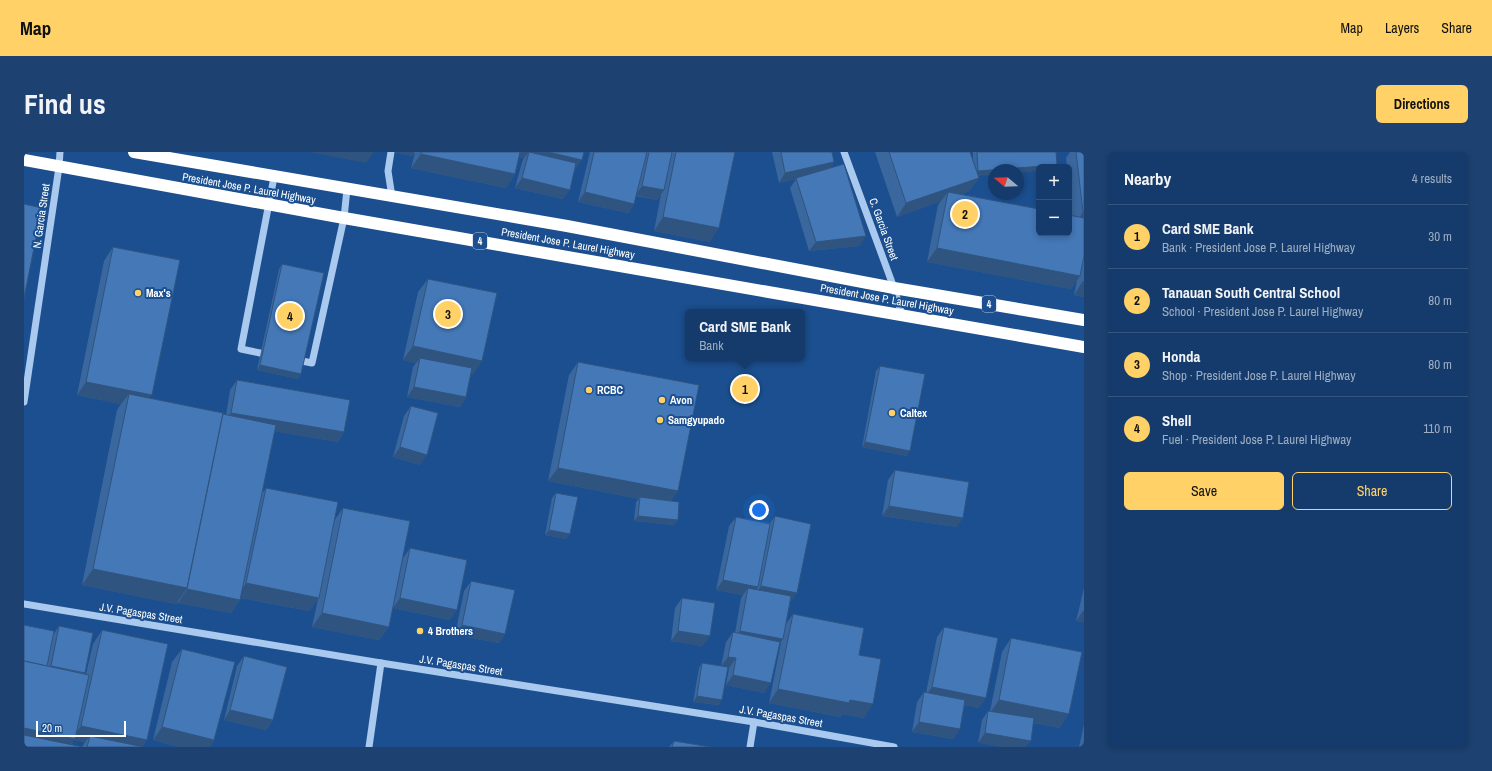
<!DOCTYPE html>
<html lang="en">
<head>
<meta charset="utf-8">
<style>
	:root { --surface:#143b6b; --page:#1d4271; --text:#f1f3f6; --muted:#9dadc1; --line:#33557e; --accent:#ffd166 }
	body { margin:0; font-family:"Archivo Narrow",sans-serif; background:var(--page); color:var(--text) }
	.controls { position:absolute; right:12px; top:12px; display:grid; overflow:hidden; border-radius:6px; box-shadow:0 2px 6px #0003 }
	.controls button { width:36px; height:36px; display:grid; place-items:center; padding:0; border:0; border-bottom:1px solid var(--line); background:var(--surface); color:var(--text); font:20px sans-serif }
	.compass { position:absolute; left:964px; top:12px; width:36px; height:36px; border-radius:50%; background:var(--surface); box-shadow:0 2px 6px #0003; rotate:289deg }
	.scale { position:absolute; left:12px; bottom:10px; width:90px; box-sizing:border-box; padding-left:4px; border:2px solid #fff; border-top:0; font-size:11px; line-height:14px; white-space:nowrap; color:#fff; -webkit-text-stroke:3px #1b4f8f; paint-order:stroke }
	.you { position:absolute; left:735px; top:358px; width:14px; height:14px; margin:-10px; border:3px solid #fff; border-radius:50%; background:#1a73e8; box-shadow:0 0 0 6px #1a73e833 }
	.badge { display:grid; place-items:center; width:26px; height:26px; border-radius:50%; background:var(--accent); color:#111; font-size:13px; font-weight:700 }
	.pin { position:absolute; translate:-50% -50%; border:2px solid #fff; box-shadow:0 1px 4px #0006 }
	.popup { position:absolute; left:661px; top:157px; width:120px; height:52px; box-sizing:border-box; display:grid; place-content:center; border-radius:6px; background:var(--surface); filter:drop-shadow(0 1px 3px #0005); font-size:13px; white-space:nowrap; color:var(--muted) }
	.popup b { font-size:15px; color:var(--text) }
	.popup::after { content:''; position:absolute; left:50%; top:100%; margin-left:-8px; border:8px solid transparent; border-top-color:var(--surface) }
	.list { margin:0; padding:0; list-style:none }
	h2 { display:flex; justify-content:space-between; align-items:center; height:52px; margin:0; padding:0 16px; font-size:17px }
	h2 small { font-size:13px; font-weight:400; color:var(--muted) }
	.list li { display:grid; grid-template-columns:26px 1fr auto; gap:12px; align-items:center; box-sizing:border-box; height:64px; padding:0 16px; border-top:1px solid var(--line) }
	.list b { display:block; font-size:15px; white-space:nowrap }
	.list p { margin:0; font-size:13px; white-space:nowrap; color:var(--muted) }
	.list em { font-size:13px; font-style:normal; color:var(--muted) }
	.actions { display:flex; gap:8px; padding:12px 16px }
	.actions a { flex:1; padding:9px 0; border:1px solid var(--accent); border-radius:6px; text-align:center; font-size:14px; color:var(--accent) }
	.actions .main { background:var(--accent); color:#111 }
	.map { position:relative; flex:none; width:1060px; height:595px; overflow:hidden; border-radius:6px }
	header { display:flex; align-items:center; gap:24px; box-sizing:border-box; height:56px; padding:0 20px; background:var(--accent); color:#111 }
	header strong { font-size:19px }
	nav { display:flex; gap:22px; margin-inline-start:auto; font-size:14px }
	.intro { display:flex; align-items:center; justify-content:space-between; box-sizing:border-box; height:96px; padding:0 24px }
	h1 { margin:0; font-size:28px }
	.button { padding:10px 18px; border-radius:6px; background:var(--accent); color:#111; font-size:14px; font-weight:700 }
	main { display:flex; gap:24px; padding:0 24px }
	aside { flex:1; background:var(--surface); border-radius:6px; box-shadow:0 2px 6px #0003 }
	.map>svg:first-child { display:block }
	.lines { fill:none; stroke-linecap:round; stroke-linejoin:round }
	.minor { stroke:#a9c9ee; stroke-width:7 }
	.highway { stroke:#fff; stroke-width:12 }
	.wall { fill:#3a679d; fill-rule:evenodd }
	.shaded-wall { fill:#305480 }
	.building { fill:#4478b7; stroke:#305480 }
	.poi-dot { fill:#ffd166; stroke:#1b4f8f; stroke-width:1.5 }
	.labels { text-anchor:middle; dominant-baseline:central; stroke-width:4; stroke-linejoin:round; paint-order:stroke }
	.shield { fill:#1b4f8f; stroke:#bbcadd; stroke-width:1 }
	.shield-label { font-size:10px; font-weight:bold; fill:#fff }
	.street-label { font-size:11px; fill:#fff; stroke:#1b4f8f }
	.poi-label { font-size:11px; font-weight:bold; fill:#fff; stroke:#1b4f8f; text-anchor:start }
</style>
</head>
<body>
<header>
<strong>Map</strong>
<nav><a>Map</a><a>Layers</a><a>Share</a></nav>
</header>
<div class="intro"><h1>Find us</h1><a class="button">Directions</a></div>
<main>
<div class="map">
<svg width="1060" height="595" viewBox="0 0 1060 595">
	<rect width="100%" height="100%" fill="#1b4f8f"/>
	<g class="lines">
		<!-- minor -->
		<g class="minor">
			<polyline points="367,0 364,19 368,45"/>
			<polyline points="820,0 870,136 878,163"/>
			<polyline points="236,201 217,197 250,25"/>
			<polyline points="278,209 288,211 320,66 323,37"/>
			<polyline points="0,250 35,15 36,0"/>
			<polyline points="0,452 357,511 730,570 870,595"/>
			<polyline points="345,595 357,511"/>
			<polyline points="726,595 730,570"/>
		</g>
		<!-- highway -->
		<g class="highway">
			<polyline points="110,0 543,74 870,136 1060,168"/>
			<polyline points="0,8 320,66 1060,195"/>
		</g>
	</g>
	<!-- wall -->
	<g class="wall">
		<polygon points="370,0 560,0 551,18 539,47 491,36 498,10 500,6 495,5 491,22 482,36 387,16 391,1 388,4"/>
		<polygon points="566,0 711,0 686,90 630,79 637,42 633,48 612,44 610,52 604,61 554,50"/>
		<polygon points="748,0 808,0 810,10 806,16 836,94 785,99 766,36 772,27 755,31"/>
		<polygon points="851,0 946,0 949,10 949,0 1032,0 954,24 955,26 945,39 937,42 1048,64 1045,35 1045,15 1043,15 1042,6 1046,0 1060,0 1060,145 1050,143 1053,128 1047,137 903,110 914,53 917,49 873,65"/>
		<polygon points="89,95 126,246 198,263 202,263 206,238 213,228 320,280 314,290 250,279 238,341 242,336 310,369 319,356 365,475 355,488 288,475 294,447 285,459 217,446 216,448 207,461 154,451 154,450 152,452 58,433 93,258 97,252 53,243 80,109"/>
		<polygon points="258,112 277,222 274,227 233,218 255,117"/>
		<polygon points="404,127 449,223 447,222 442,245 436,255 383,245 389,215 392,211 379,208 394,140"/>
		<polygon points="554,210 647,349 650,373 610,369 612,350 615,347 524,329 545,223"/>
		<polygon points="856,214 883,304 838,295 852,219"/>
		<polygon points="387,254 396,313 369,305 380,264"/>
		<polygon points="871,318 933,375 858,364 864,328"/>
		<polygon points="532,341 542,387 521,383 528,346"/>
		<polygon points="751,364 766,451 762,472 769,462 835,503 840,566 818,562 816,565 745,551 757,490 755,493 740,541 702,533 705,516 704,516 695,553 669,550 675,516 678,511 697,514 702,490 709,480 711,481 717,446 719,443 692,438 705,374 712,365 746,371"/>
		<polygon points="386,396 426,468 369,456 379,406"/>
		<polygon points="447,429 481,482 475,491 431,483 440,439"/>
		<polygon points="1060,436 1060,470 1052,469"/>
		<polygon points="658,446 679,494 647,489 651,456"/>
		<path d="M35,474L60,522H62L69,492L78,478L123,588L118,595H120H0L29,483ZM50,588L61,590L58,595L47,593Z"/>
		<polygon points="920,475 955,556 941,553 930,587 888,580 893,550 900,540 902,541 913,485"/>
		<polygon points="987,486 1036,576 1010,571 954,591 958,568 964,559 966,559 978,500"/>
		<polygon points="158,497 190,588 186,595 155,595 129,588 148,510"/>
		<polygon points="220,504 249,568 242,578 200,568 213,514"/>
		<polygon points="1060,572 1060,595 1055,595"/>
		<polygon points="650,589 687,595 645,595"/>
	</g>
	<!-- shaded-wall -->
	<g class="shaded-wall">
		<polygon points="285,0 350,0 342,11"/>
		<polygon points="370,0 391,0 388,4"/>
		<polygon points="495,0 505,0 500,6 492,4"/>
		<polygon points="505,0 524,0 558,8 551,18"/>
		<polygon points="397,2 491,22 482,36 387,16"/>
		<polygon points="810,10 804,20 772,26 772,27 755,31 761,21"/>
		<polygon points="1033,13 1031,15 1015,15 1015,19 994,21 994,18 970,18 970,23 950,24 954,19"/>
		<polygon points="498,26 546,38 539,47 491,36"/>
		<polygon points="955,26 945,39 922,48 924,40 917,49 873,65 882,51"/>
		<polygon points="618,34 640,38 633,48 611,43"/>
		<polygon points="561,40 610,52 604,61 554,50"/>
		<polygon points="1059,60 1060,60 1060,73 1050,74"/>
		<polygon points="639,65 695,76 686,90 630,79"/>
		<polygon points="842,84 836,94 785,99 792,90"/>
		<polygon points="913,96 1056,124 1047,137 903,110"/>
		<polygon points="1059,129 1060,129 1060,145 1050,143"/>
		<polygon points="389,194 458,209 449,223 394,211 396,206 392,211 379,208"/>
		<polygon points="236,213 277,222 274,227 233,218"/>
		<polygon points="62,230 128,243 119,256 105,242 97,252 53,243"/>
		<polygon points="390,235 442,245 436,255 383,245"/>
		<polygon points="207,261 320,280 314,290 200,271"/>
		<polygon points="841,290 886,299 883,304 838,295"/>
		<polygon points="376,295 403,303 396,313 369,305"/>
		<polygon points="534,316 654,339 645,353 616,345 615,347 524,329"/>
		<polygon points="865,354 939,366 933,375 858,364"/>
		<polygon points="614,364 654,368 650,373 610,369"/>
		<polygon points="525,378 546,382 542,387 521,383"/>
		<polygon points="69,417 163,436 152,452 58,433"/>
		<polygon points="699,428 734,435 727,445 724,436 719,443 692,438"/>
		<polygon points="222,431 295,446 285,459 213,445"/>
		<polygon points="737,434 773,441 766,451 730,444"/>
		<polygon points="163,437 216,448 207,461 154,451"/>
		<polygon points="376,446 433,458 426,468 369,456"/>
		<polygon points="1059,459 1060,459 1060,470 1052,469"/>
		<polygon points="298,461 365,475 355,488 288,475"/>
		<polygon points="438,473 481,482 475,491 431,483"/>
		<polygon points="654,479 686,484 679,494 647,489"/>
		<polygon points="716,479 759,487 752,497 709,489"/>
		<polygon points="704,505 712,506 705,516 697,514"/>
		<polygon points="709,523 747,531 740,541 702,533"/>
		<polygon points="908,535 962,546 955,556 901,545"/>
		<polygon points="754,537 826,548 849,552 840,566 818,562 816,565 745,551"/>
		<polygon points="673,544 698,548 695,553 669,550"/>
		<polygon points="975,548 1045,562 1036,576 965,562"/>
		<polygon points="206,558 249,568 242,578 200,568"/>
		<polygon points="895,570 936,577 930,587 888,580"/>
		<polygon points="57,574 123,588 118,595 66,584 61,590 50,588 45,595 0,591 0,576 48,586"/>
		<polygon points="138,575 190,588 186,595 155,595 129,588"/>
		<polygon points="961,581 1007,589 1002,595 977,595 954,591"/>
	</g>
	<!-- building -->
	<g class="building">
		<polygon points="397,0 496,0 491,22 397,2"/>
		<polygon points="505,0 552,11 546,38 498,26"/>
		<polygon points="524,0 560,0 558,8"/>
		<polygon points="570,0 623,0 610,52 561,40"/>
		<polygon points="625,0 648,0 640,38 618,34"/>
		<polygon points="652,0 711,0 695,76 639,65"/>
		<polygon points="757,0 808,0 810,10 761,21"/>
		<polygon points="865,0 946,0 955,26 882,51"/>
		<polygon points="953,0 1032,0 1033,13 954,19"/>
		<polygon points="1052,0 1060,0 1060,60 1059,60"/>
		<polygon points="820,12 842,84 792,90 772,26"/>
		<polygon points="924,40 1015,57 1015,81 1045,81 1045,63 1060,66 1060,104 1056,124 913,96"/>
		<polygon points="0,52 18,56 0,146"/>
		<polygon points="89,95 156,108 128,243 62,230"/>
		<polygon points="258,112 300,121 277,222 236,213"/>
		<polygon points="404,127 473,141 458,209 389,194"/>
		<polygon points="396,206 448,216 442,245 390,235"/>
		<polygon points="554,210 675,233 654,339 534,316"/>
		<polygon points="856,214 901,222 886,299 841,290"/>
		<polygon points="213,228 326,248 320,280 207,261"/>
		<polygon points="105,242 199,261 163,436 69,417"/>
		<polygon points="387,254 414,261 403,303 376,295"/>
		<polygon points="199,262 252,273 216,448 163,437"/>
		<polygon points="871,318 945,330 939,366 865,354"/>
		<polygon points="242,336 314,350 295,446 222,431"/>
		<polygon points="532,341 554,345 546,382 525,378"/>
		<polygon points="616,345 655,350 654,368 614,364"/>
		<polygon points="319,356 386,369 365,475 298,461"/>
		<polygon points="751,364 787,372 773,441 737,434"/>
		<polygon points="712,365 746,372 734,435 699,428"/>
		<polygon points="386,396 443,408 433,458 376,446"/>
		<polygon points="447,429 491,438 481,482 438,473"/>
		<polygon points="724,436 767,444 759,487 716,479"/>
		<polygon points="658,446 691,451 686,484 654,479"/>
		<polygon points="769,462 840,476 835,503 857,507 849,552 826,548 825,551 754,537"/>
		<polygon points="0,473 30,479 23,514 0,509"/>
		<polygon points="35,474 69,481 61,521 27,514"/>
		<polygon points="920,475 974,486 962,546 908,535"/>
		<polygon points="78,478 144,492 123,588 57,574"/>
		<polygon points="709,480 756,490 747,531 709,523 712,506 704,505"/>
		<polygon points="987,486 1058,500 1045,562 975,548"/>
		<polygon points="158,497 211,510 190,588 138,575"/>
		<polygon points="220,504 263,515 249,568 206,558"/>
		<polygon points="0,509 65,523 51,587 0,576"/>
		<polygon points="678,511 704,515 698,548 673,544"/>
		<polygon points="900,540 941,548 936,577 895,570"/>
		<polygon points="964,559 1010,566 1007,589 961,581"/>
		<polygon points="0,583 59,595 0,595"/>
		<polygon points="66,584 120,595 63,595"/>
		<polygon points="650,589 687,595 648,595"/>
	</g>
	<!-- markers -->
	<g class="poi-dot">
		<circle cx="114" cy="141" r="4"/>
		<circle cx="565" cy="238" r="4"/>
		<circle cx="638" cy="248" r="4"/>
		<circle cx="868" cy="261" r="4"/>
		<circle cx="636" cy="268" r="4"/>
		<circle cx="396" cy="479" r="4"/>
	</g>
	<g class="labels">
		<!-- shield labels -->
		<g class="shield">
			<rect x="449" y="81" width="14" height="16" rx="3"/>
			<rect x="958" y="144" width="14" height="16" rx="3"/>
		</g>
		<g class="shield-label">
			<text x="456" y="89">4</text>
			<text x="965" y="152">4</text>
		</g>
		<!-- street labels -->
		<g class="street-label">
			<text transform="translate(225 36) rotate(10)">President Jose P. Laurel Highway</text>
			<text transform="translate(17 64) rotate(-82)">N. Garcia Street</text>
			<text transform="translate(860 77) rotate(70)">C. Garcia Street</text>
			<text transform="translate(544 91) rotate(10)">President Jose P. Laurel Highway</text>
			<text transform="translate(863 147) rotate(10)">President Jose P. Laurel Highway</text>
			<text transform="translate(117 461) rotate(9)">J.V. Pagaspas Street</text>
			<text transform="translate(437 513) rotate(9)">J.V. Pagaspas Street</text>
			<text transform="translate(757 564) rotate(10)">J.V. Pagaspas Street</text>
		</g>
		<!-- poi labels -->
		<g class="poi-label">
			<text x="122" y="141">Max's</text>
			<text x="573" y="238">RCBC</text>
			<text x="646" y="248">Avon</text>
			<text x="876" y="261">Caltex</text>
			<text x="644" y="268">Samgyupado</text>
			<text x="404" y="479">4 Brothers</text>
		</g>
	</g>
</svg>
<div class="controls">
<button>+</button>
<button>−</button>
</div>
<svg class="compass" viewBox="-18 -18 36 36"><path d="M0-13l5 13h-10z" fill="#e53935"/><path d="M0 13l5-13h-10z" fill="#9dadc1"/></svg>
<div class="scale">20 m</div>
<div class="you"></div>
<div class="pin badge" style="left:721px;top:237px">1</div>
<div class="popup"><b>Card SME Bank</b>Bank</div>
<div class="pin badge" style="left:941px;top:62px">2</div>
<div class="pin badge" style="left:424px;top:162px">3</div>
<div class="pin badge" style="left:266px;top:164px">4</div>
</div>
<aside>
<h2>Nearby<small>4 results</small></h2>
<ul class="list">
<li><span class="badge">1</span><div><b>Card SME Bank</b><p>Bank · President Jose P. Laurel Highway</p></div><em>30 m</em></li>
<li><span class="badge">2</span><div><b>Tanauan South Central School</b><p>School · President Jose P. Laurel Highway</p></div><em>80 m</em></li>
<li><span class="badge">3</span><div><b>Honda</b><p>Shop · President Jose P. Laurel Highway</p></div><em>80 m</em></li>
<li><span class="badge">4</span><div><b>Shell</b><p>Fuel · President Jose P. Laurel Highway</p></div><em>110 m</em></li>
</ul>
<div class="actions"><a class="main">Save</a><a>Share</a></div>
</aside>
</main>
</body>
</html>
